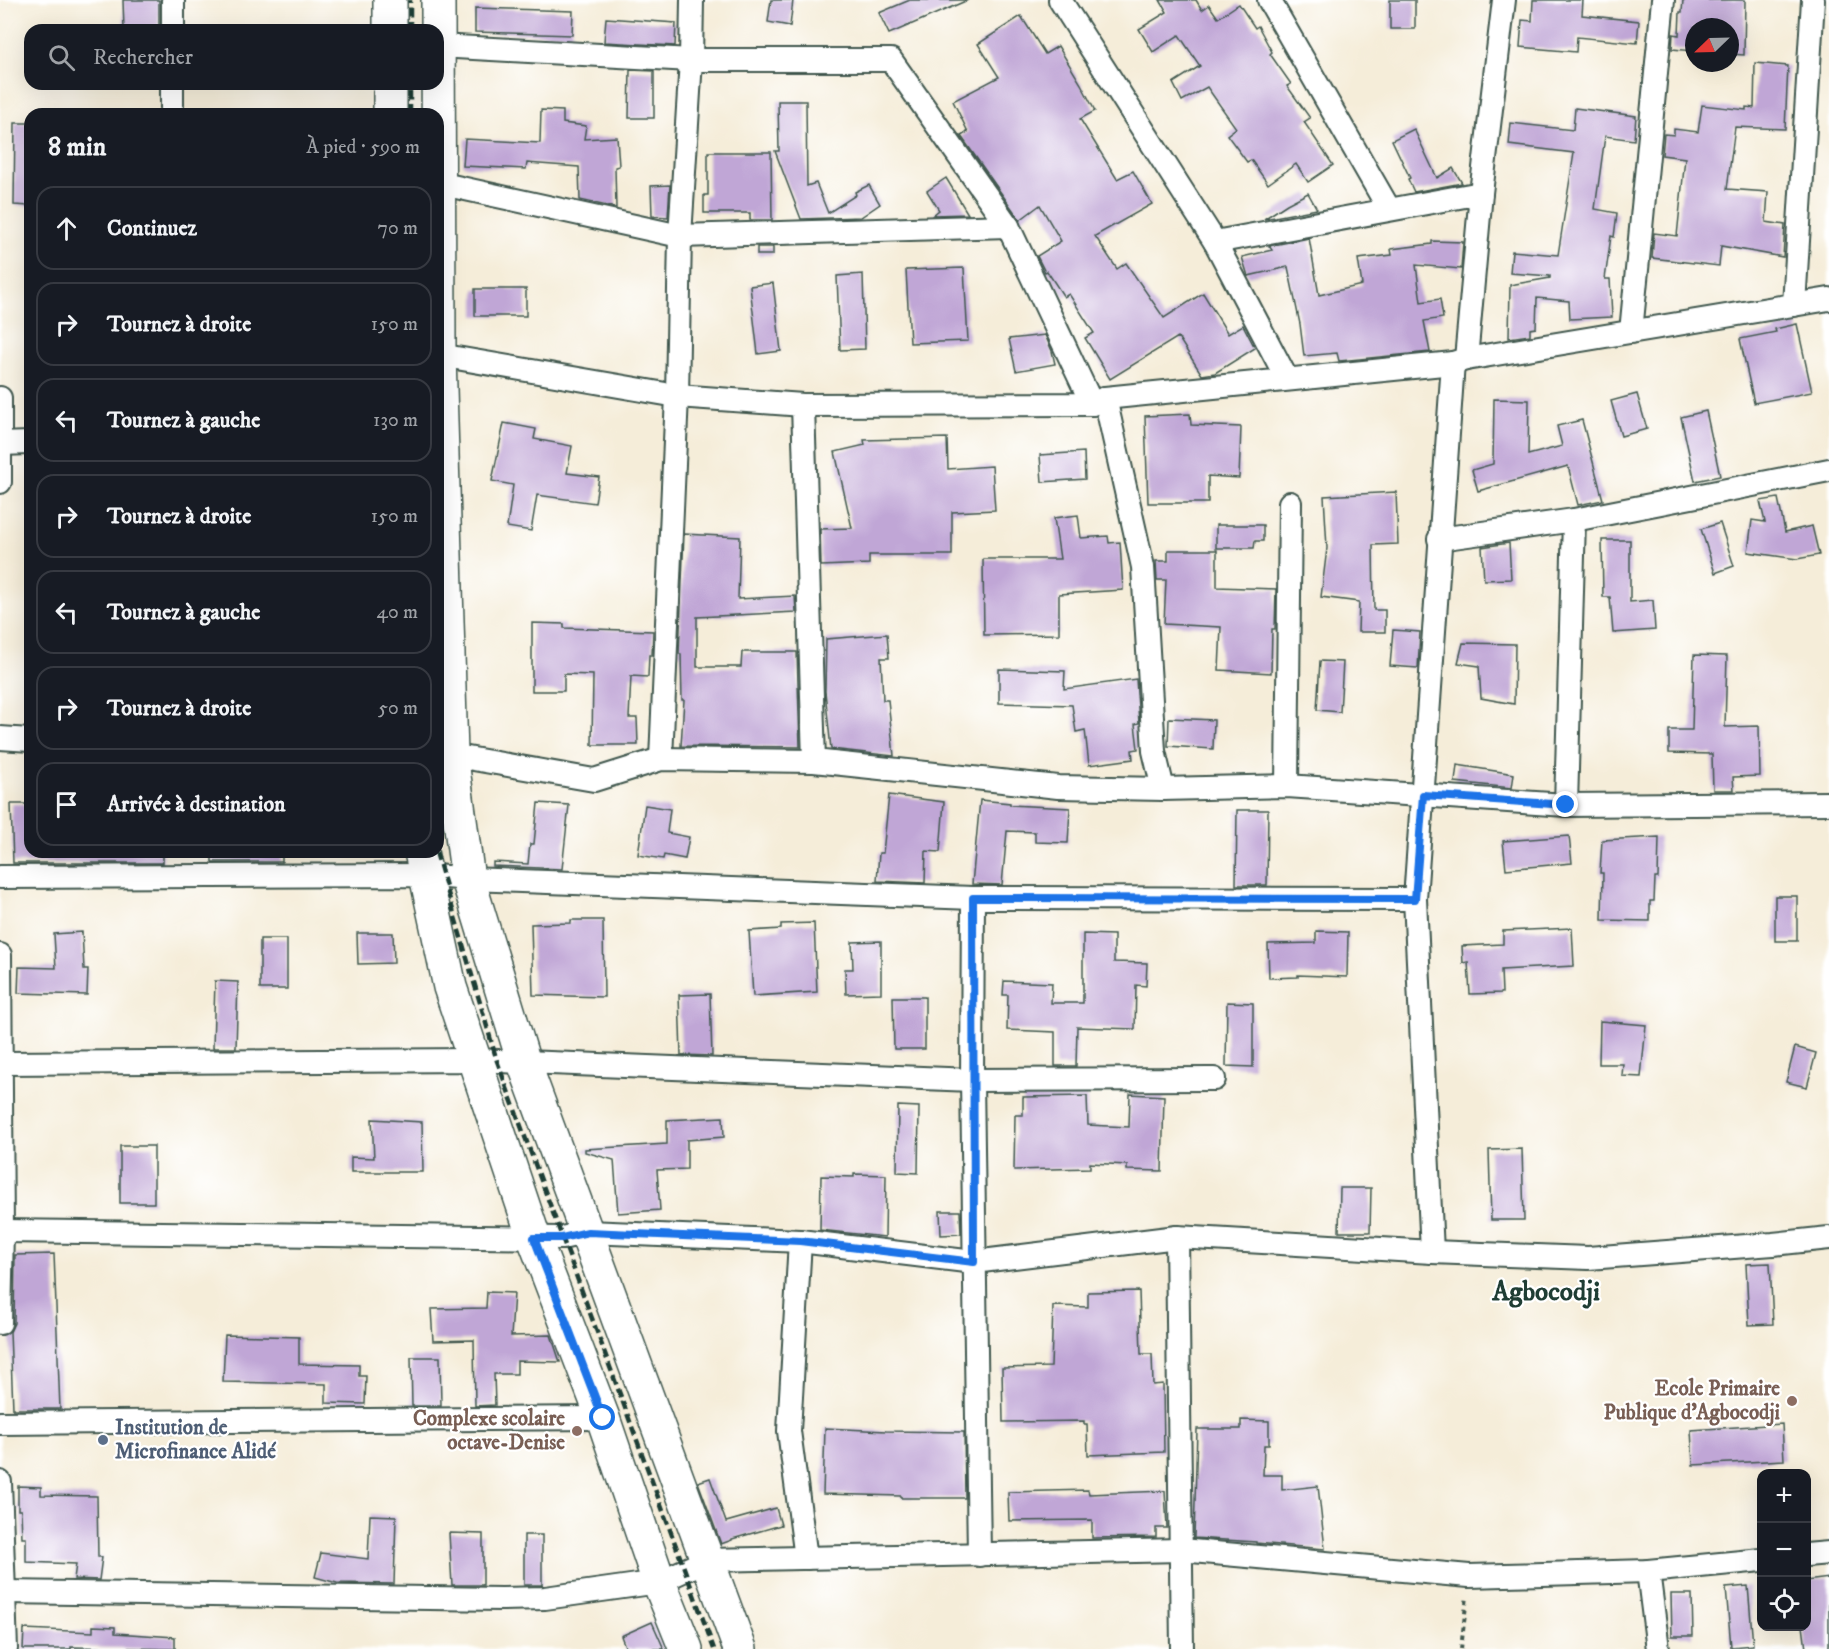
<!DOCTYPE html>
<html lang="fr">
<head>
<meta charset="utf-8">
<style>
	:root { --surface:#171b24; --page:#20242c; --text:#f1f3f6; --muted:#9ea1a6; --line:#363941 }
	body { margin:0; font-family:"IM FELL DW Pica",serif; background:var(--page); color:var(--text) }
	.controls { position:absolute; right:18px; bottom:18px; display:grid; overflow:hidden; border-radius:12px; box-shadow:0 6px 24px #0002 }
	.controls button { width:54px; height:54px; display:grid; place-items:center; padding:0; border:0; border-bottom:2px solid var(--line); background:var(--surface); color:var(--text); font:30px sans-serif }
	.compass { position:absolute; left:1685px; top:18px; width:54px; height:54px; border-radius:50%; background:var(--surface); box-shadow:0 6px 24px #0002; rotate:247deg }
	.stop { position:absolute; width:18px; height:18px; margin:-14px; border:4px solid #1a73e8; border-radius:50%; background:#fff }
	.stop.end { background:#1a73e8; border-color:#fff; box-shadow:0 2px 6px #0008 }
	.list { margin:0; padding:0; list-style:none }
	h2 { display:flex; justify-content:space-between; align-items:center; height:78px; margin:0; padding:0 24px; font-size:26px }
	h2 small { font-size:20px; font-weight:400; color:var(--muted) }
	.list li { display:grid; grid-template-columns:39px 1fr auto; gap:18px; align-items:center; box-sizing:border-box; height:84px; margin:0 12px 12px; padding:0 12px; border:2px solid var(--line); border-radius:18px }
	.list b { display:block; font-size:22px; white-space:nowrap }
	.list em { font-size:20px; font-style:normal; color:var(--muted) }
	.icon { flex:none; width:33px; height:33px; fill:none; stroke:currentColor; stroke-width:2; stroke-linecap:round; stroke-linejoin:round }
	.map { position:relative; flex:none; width:1829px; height:1649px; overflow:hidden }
	.search { position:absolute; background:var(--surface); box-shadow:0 6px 24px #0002; left:24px; top:24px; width:420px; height:66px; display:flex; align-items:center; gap:15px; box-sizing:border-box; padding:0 21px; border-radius:18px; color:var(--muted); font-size:22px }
	.panel { position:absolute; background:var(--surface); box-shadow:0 6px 24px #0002; left:24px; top:108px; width:420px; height:750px; border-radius:18px }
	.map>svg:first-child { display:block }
	.building { fill:#c0a6d6 }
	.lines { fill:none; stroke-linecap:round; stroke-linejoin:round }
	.street-casing { stroke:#3f574d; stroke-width:26 }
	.secondary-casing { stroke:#3f574d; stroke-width:36 }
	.path { stroke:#3f574d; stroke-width:4; stroke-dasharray:4.5 4.5; stroke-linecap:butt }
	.street { stroke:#fff; stroke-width:22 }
	.secondary { stroke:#fff; stroke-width:33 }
	.rail { stroke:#1f3d34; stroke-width:4.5; stroke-dasharray:9 4.5; stroke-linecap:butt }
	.route { stroke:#1a73e8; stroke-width:8 }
	.education-dot { fill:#8d6e63; stroke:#fff; stroke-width:2 }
	.service-dot { fill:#5c6f8a; stroke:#fff; stroke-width:2 }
	.labels { text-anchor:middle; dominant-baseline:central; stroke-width:4.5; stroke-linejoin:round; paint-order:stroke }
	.education-label { font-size:21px; font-weight:bold; fill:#785e54; stroke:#fff; text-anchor:end }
	.service-label { font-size:21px; font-weight:bold; fill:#4e5e75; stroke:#fff; text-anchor:start }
	.district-label { font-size:27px; font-weight:bold; fill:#1f3d34; stroke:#fff }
</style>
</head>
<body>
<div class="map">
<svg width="1829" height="1649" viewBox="0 0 1829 1649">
	<rect width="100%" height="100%" fill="#fff"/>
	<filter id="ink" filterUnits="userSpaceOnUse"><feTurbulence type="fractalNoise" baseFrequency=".0167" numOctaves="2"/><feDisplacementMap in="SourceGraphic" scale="12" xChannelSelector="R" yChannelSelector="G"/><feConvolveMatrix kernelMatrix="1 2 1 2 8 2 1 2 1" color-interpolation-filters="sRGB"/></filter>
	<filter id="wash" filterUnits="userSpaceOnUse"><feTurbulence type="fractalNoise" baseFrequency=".008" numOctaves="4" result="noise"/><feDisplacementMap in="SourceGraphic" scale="24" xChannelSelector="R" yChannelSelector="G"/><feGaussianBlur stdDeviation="1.35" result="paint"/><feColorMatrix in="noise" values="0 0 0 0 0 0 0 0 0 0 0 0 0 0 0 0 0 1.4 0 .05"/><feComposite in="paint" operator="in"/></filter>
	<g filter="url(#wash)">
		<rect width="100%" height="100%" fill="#f5edd9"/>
		<g id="blocks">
			<!-- building -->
			<g class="building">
				<polygon points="123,0 159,0 159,30 124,30"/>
				<polygon points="771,0 793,0 790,26 768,22"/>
				<polygon points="910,0 968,0 889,34 879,13"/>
				<polygon points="1160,0 1196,0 1202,10 1209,5 1218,18 1239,4 1255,28 1258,26 1272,52 1270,54 1291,84 1287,86 1310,118 1304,122 1333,165 1308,182 1296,164 1268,184 1251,160 1247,162 1227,135 1236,128 1207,87 1182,101 1173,83 1200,66 1179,35 1153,52 1139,29 1167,12"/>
				<rect x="1390" y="0" width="25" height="29"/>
				<polygon points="1533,0 1583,0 1582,15 1639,21 1637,43 1577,37 1576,52 1520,47 1522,20 1532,21"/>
				<polygon points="1683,0 1745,0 1744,55 1730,54 1730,27 1694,27 1694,51 1672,49 1673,34 1679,35 1680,12 1682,12"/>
				<polygon points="475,8 573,11 572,35 475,32"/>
				<polygon points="1021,16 1045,54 1058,46 1081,84 1095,111 1080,119 1117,179 1133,171 1152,204 1095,236 1117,269 1126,263 1164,318 1203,293 1228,334 1243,325 1255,348 1215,373 1202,375 1178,337 1110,379 1085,338 1094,333 1069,294 1064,297 1047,271 1045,272 1037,256 1061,241 1040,205 1020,220 961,136 968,132 953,101 999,77 978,44"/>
				<polygon points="606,18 676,23 675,46 604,42"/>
				<polygon points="1755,63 1788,66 1785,129 1735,127 1727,189 1768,192 1766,222 1785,225 1783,257 1721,246 1719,266 1652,258 1654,233 1677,236 1685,158 1662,155 1664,134 1674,135 1674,129 1698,132 1702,105 1746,110 1746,107 1754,108"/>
				<polygon points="630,70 654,71 654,118 629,118"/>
				<polygon points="778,101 806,101 807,186 816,183 828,213 856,195 855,192 869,185 880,204 861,217 801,219 775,151 779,151"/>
				<polygon points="1575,108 1636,116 1634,140 1605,136 1595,209 1617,213 1614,237 1611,236 1605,279 1610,279 1612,317 1570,319 1569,301 1537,298 1536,328 1530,329 1530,335 1509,338 1510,285 1550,278 1550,276 1510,273 1512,251 1558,255 1574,153 1509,145 1511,123 1573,130"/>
				<polygon points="541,110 563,111 563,123 586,126 584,139 617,137 619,166 615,167 616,208 580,200 579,167 527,163 526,169 463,166 465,139 540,143"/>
				<polygon points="15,123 30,123 30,206 14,205"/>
				<polygon points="1414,129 1437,178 1453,168 1462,183 1414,192 1408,179 1410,178 1392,140"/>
				<polygon points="708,152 771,152 772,220 750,220 750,213 704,213 704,195 708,195"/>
				<polygon points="946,178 968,214 933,215 939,210 927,191"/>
				<polygon points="670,185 668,217 652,216 651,186"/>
				<polygon points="1308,193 1317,209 1264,219 1287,204"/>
				<polygon points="1309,238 1319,295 1362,285 1358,259 1392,255 1391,249 1432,244 1432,241 1463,242 1461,269 1416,265 1421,302 1440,299 1443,318 1424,321 1430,352 1339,361 1337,353 1304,356 1300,324 1288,267 1248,276 1242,257 1272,250 1269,246"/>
				<rect x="757" y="247" width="16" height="8"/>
				<polygon points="964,268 968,341 910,343 906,270"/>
				<polygon points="863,274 865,349 840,350 837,276"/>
				<polygon points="773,283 781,351 758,354 750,286"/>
				<rect x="475" y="289" width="51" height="27"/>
				<polygon points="1797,324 1812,392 1754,403 1740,339 1776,332 1775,329"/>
				<polygon points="1045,335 1052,351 1055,364 1016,371 1009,339"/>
				<polygon points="1637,394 1647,429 1621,436 1611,401"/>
				<polygon points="1494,399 1529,400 1528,455 1562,446 1557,426 1582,420 1603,500 1578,505 1568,466 1478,491 1472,470 1493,464"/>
				<polygon points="1706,411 1720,476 1695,481 1681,417"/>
				<polygon points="1190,414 1191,425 1241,427 1239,478 1208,476 1208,503 1148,503 1145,416"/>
				<polygon points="504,423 536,429 534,439 572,446 567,473 599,477 595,503 537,495 531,531 507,527 513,485 492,481"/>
				<polygon points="947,438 948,469 992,466 995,510 952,512 952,555 869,555 869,564 821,566 820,529 852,528 835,452 865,445 864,440"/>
				<polygon points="1084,452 1085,479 1042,482 1040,455"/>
				<polygon points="1396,492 1398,544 1373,545 1374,610 1385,610 1385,632 1358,632 1359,602 1321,597 1327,548 1324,496"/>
				<polygon points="1778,498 1785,532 1812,526 1819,555 1797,559 1748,552 1752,520 1765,522 1760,501"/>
				<polygon points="1078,515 1081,538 1108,536 1109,543 1120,542 1123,590 1059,594 1059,634 984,635 983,559 1060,559 1054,518"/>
				<polygon points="1720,523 1734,566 1715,573 1701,529"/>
				<polygon points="1216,525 1263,525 1263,541 1255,541 1254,548 1216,548"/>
				<polygon points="684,534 740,537 738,599 795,596 796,612 697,617 697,667 741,667 742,652 797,652 800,747 681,746 684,700 682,700 681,654 679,654"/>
				<polygon points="1602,540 1630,540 1630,602 1653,600 1655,630 1613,633 1610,597 1603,597"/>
				<polygon points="1509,543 1511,579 1484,580 1482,547"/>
				<polygon points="1168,550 1217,550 1217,587 1276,589 1275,629 1272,629 1271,673 1219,670 1221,627 1164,624 1166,580 1157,580 1156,561 1168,561"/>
				<polygon points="532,623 564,624 564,628 653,631 652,655 649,655 648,677 631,676 629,718 637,718 638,745 592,745 593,675 564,674 564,691 532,691"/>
				<polygon points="1393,630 1420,632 1418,668 1390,666"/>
				<polygon points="887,634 889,658 881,658 883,700 888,700 894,756 831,749 825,691 826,639"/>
				<polygon points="1463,643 1515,644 1514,704 1481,698 1479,666 1458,663"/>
				<polygon points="1694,655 1727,656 1725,727 1759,726 1760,776 1733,777 1734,790 1713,790 1712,754 1669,753 1669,730 1692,730"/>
				<polygon points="1320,661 1343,662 1340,712 1317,710"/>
				<polygon points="999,669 1065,671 1064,689 1136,679 1139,723 1135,724 1138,749 1132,750 1133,759 1089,765 1085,730 1076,732 1072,705 999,703"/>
				<polygon points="1169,718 1214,720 1213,749 1168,746"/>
				<polygon points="1457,765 1514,774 1512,788 1455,782"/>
				<polygon points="889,795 944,802 940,852 926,851 925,883 877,881 879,853 883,853"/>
				<polygon points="980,800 1010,803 1010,805 1070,808 1068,843 1035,842 1035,832 1007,831 1002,885 972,884"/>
				<polygon points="538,803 569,805 562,869 493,866 493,862 528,864 530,844 534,844"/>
				<polygon points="11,804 30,804 30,852 163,852 163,863 13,863"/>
				<polygon points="645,805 670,809 667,833 689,837 685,859 664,855 663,859 638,855"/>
				<polygon points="1237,810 1268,810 1267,885 1236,885"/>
				<polygon points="1569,836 1572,863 1506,869 1503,841"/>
				<polygon points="1659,837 1658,878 1655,878 1654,901 1650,901 1650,921 1602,920 1603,873 1600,873 1602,840"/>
				<rect x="212" y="852" width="70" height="10"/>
				<rect x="1775" y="896" width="22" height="45"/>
				<polygon points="571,920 603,920 604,997 533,995 531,924 571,923"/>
				<polygon points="814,923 817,992 753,996 749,931 781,929 781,924"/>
				<polygon points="1572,928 1574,966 1501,970 1502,993 1470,994 1468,962 1463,963 1462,946 1503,944 1503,931"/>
				<polygon points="1316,931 1348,932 1347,977 1298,975 1298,977 1269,978 1268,944 1316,943"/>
				<polygon points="82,932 84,969 88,969 87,995 18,993 19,967 56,968 54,934"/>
				<polygon points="357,933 393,933 394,963 358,964"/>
				<polygon points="1083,934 1114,935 1114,962 1147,963 1146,986 1136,985 1135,1029 1077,1027 1076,1066 1055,1066 1055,1032 1007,1030 1008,995 1003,995 1004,981 1052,983 1051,1003 1083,1003"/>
				<rect x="260" y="939" width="27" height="50"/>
				<polygon points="881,941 881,993 846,994 845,969 853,969 852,942"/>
				<polygon points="215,981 238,982 236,1048 213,1048"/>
				<polygon points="710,994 712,1056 681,1055 679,995"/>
				<polygon points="893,997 925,997 925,1049 894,1049"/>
				<polygon points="1227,1002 1253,1003 1253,1067 1226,1066"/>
				<polygon points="1600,1021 1646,1025 1641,1077 1622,1076 1623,1064 1599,1064"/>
				<polygon points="1795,1047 1816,1053 1807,1087 1786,1082"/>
				<polygon points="1130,1094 1164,1096 1162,1171 1127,1170 1127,1165 1090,1163 1090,1168 1014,1170 1015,1115 1023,1115 1023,1097 1087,1096 1088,1125 1129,1127"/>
				<polygon points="898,1106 919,1107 918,1173 897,1172"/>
				<polygon points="723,1117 724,1137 687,1140 687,1169 657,1170 660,1210 618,1213 614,1160 585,1152 585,1149 667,1144 667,1120"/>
				<polygon points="372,1119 422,1122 423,1172 351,1172 351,1157 374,1158"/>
				<rect x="120" y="1146" width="34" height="57"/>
				<polygon points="1522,1149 1524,1220 1491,1220 1489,1150"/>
				<polygon points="854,1174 886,1175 885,1237 820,1230 821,1176 854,1177"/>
				<polygon points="1340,1188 1371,1188 1370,1232 1339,1232"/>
				<polygon points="940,1211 960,1211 961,1234 941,1235"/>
				<polygon points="54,1254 60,1409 13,1409 10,1332 14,1323 15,1255"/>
				<polygon points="1770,1263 1773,1324 1749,1325 1746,1264"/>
				<polygon points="1139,1291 1141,1354 1152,1354 1153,1385 1163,1384 1164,1452 1088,1455 1087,1424 1084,1424 1084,1421 1003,1422 1002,1368 1051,1367 1053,1306 1088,1307 1088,1292"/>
				<polygon points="487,1292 514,1293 511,1336 551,1335 560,1362 517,1361 517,1374 494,1374 495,1405 475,1406 474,1340 433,1341 431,1309 486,1308"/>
				<polygon points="225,1335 299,1337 299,1364 359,1365 359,1376 366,1376 365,1404 326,1403 326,1384 223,1382"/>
				<polygon points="411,1357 440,1357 441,1406 412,1406"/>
				<polygon points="1241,1420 1269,1421 1269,1445 1264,1445 1263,1475 1282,1475 1282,1490 1318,1486 1325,1549 1256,1543 1256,1542 1194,1538 1197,1429 1241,1429"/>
				<polygon points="1782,1424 1784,1460 1693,1465 1691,1430"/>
				<polygon points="825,1428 886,1431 964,1432 965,1498 901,1498 901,1496 823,1494"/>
				<polygon points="710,1478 726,1522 776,1508 781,1525 732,1539 732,1540 721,1544 698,1482"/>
				<polygon points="18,1486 41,1487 41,1495 97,1496 98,1557 102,1557 99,1580 74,1579 76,1564 26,1562 26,1538 22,1538 21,1510 18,1510"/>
				<polygon points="1088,1490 1089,1494 1165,1491 1167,1528 1156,1528 1156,1537 1092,1538 1092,1520 1009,1521 1008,1492"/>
				<polygon points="370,1515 396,1516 394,1584 337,1583 315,1577 321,1553 368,1559"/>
				<polygon points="449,1533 483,1534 483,1585 452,1585"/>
				<rect x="524" y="1535" width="18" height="50"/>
				<polygon points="1829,1578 1829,1649 1806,1649 1803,1626 1806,1626 1806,1581"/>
				<polygon points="1748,1586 1753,1645 1731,1647 1726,1588"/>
				<polygon points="1671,1594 1692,1594 1693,1636 1672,1636"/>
				<polygon points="652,1622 664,1649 626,1649 621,1636"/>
				<polygon points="93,1626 115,1627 115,1633 175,1637 175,1649 71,1647 71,1649 23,1649 24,1629 93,1632"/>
			</g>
		</g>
	</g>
	<g filter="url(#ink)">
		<use href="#blocks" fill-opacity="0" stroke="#3f574d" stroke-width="1.5"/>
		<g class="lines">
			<defs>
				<g id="street">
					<polyline points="1060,0 1215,242 1287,379"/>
					<polyline points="1269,0 1389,209"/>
					<polyline points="173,30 173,0"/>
					<polyline points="438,46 691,60 891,60 1008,226 1092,404"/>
					<polyline points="172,114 172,84"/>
					<polyline points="438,183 680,236 1008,226"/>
					<polyline points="1215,242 1481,193"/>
					<polyline points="1794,305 1813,0"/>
					<polyline points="1631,332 1663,0"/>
					<polyline points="439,355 677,396 803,405 1092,404 1105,398 1453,363"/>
					<polyline points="1466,359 1829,299"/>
					<polyline points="0,398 0,482"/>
					<polyline points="1105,398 1143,567 1154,751 1163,789"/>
					<polyline points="803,405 814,761"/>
					<polyline points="1,444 30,443"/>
					<polyline points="1439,539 1574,520 1829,470"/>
					<polyline points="0,738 30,740"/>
					<polyline points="439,753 594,780 661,759 814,761 1058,787 1163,789 1287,786 1566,805 1829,803"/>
					<polyline points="661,759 677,396 680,236 691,60 692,0"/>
					<polyline points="1287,786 1290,503"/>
					<polyline points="1566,805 1574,520"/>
					<polyline points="0,877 425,875 468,879 973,898 1415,899"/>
					<polyline points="973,898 972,1080 979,1555"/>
					<polyline points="0,955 2,1231 0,1323"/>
					<polyline points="1,1063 474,1060 972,1080 1214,1079"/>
					<polyline points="2,1231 562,1238 588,1232 800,1241 974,1262 1177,1237 1432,1252 1588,1258 1773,1244 1829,1238"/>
					<polyline points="1177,1237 1182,1649"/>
					<polyline points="800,1241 789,1431 806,1558"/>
					<polyline points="1432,1252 1415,899 1453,363 1466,359 1481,193 1504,0"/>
					<polyline points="0,1423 603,1418"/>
					<polyline points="0,1482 6,1649"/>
					<polyline points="1806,1555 1829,1553"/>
					<polyline points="1648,1571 1658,1649"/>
					<polyline points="4,1592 502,1599 545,1598 659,1582 707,1560 1181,1550 1469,1576 1648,1571 1762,1560"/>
				</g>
				<g id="secondary">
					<polyline points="438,0 439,355 451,754 468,879 524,1063 740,1649"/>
					<polyline points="390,30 390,0"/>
					<polyline points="390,114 390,84"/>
					<polyline points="421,852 450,987 534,1238 603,1418 659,1582 686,1649"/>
				</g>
			</defs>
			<!-- street casing -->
			<use href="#street" class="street-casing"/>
			<!-- secondary casing -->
			<use href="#secondary" class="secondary-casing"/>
			<!-- path -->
			<polyline class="path" points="1461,1649 1467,1596"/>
			<!-- street -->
			<use href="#street" class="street"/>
			<!-- secondary -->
			<use href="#secondary" class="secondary"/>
			<!-- rail -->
			<g class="rail">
				<polyline points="410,30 410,0"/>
				<polyline points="410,114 410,84"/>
				<polyline points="436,852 497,1061 714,1649"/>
			</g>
		</g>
	</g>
	<g class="lines" filter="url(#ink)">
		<!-- route -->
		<polyline class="route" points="603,1418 534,1238 562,1238 588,1232 800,1241 974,1262 973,898 1415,899 1423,795 1566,805"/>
	</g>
	<!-- markers -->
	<g class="education-dot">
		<circle cx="1792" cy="1401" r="6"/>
		<circle cx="577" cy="1431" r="6"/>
	</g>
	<circle class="service-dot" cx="103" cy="1440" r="6"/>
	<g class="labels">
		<!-- education labels -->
		<g class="education-label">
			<text x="1780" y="1389">Ecole Primaire<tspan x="1780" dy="24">Publique d'Agbocodji</tspan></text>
			<text x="565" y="1419">Complexe scolaire<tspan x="565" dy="24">octave-Denise</tspan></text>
		</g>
		<!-- service labels -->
		<g class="service-label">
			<text x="115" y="1428">Institution de<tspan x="115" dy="24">Microfinance Alidé</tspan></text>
		</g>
		<!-- district labels -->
		<g class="district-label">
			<text x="1546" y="1292">Agbocodji</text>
		</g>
	</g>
</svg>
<div class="controls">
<button>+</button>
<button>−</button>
<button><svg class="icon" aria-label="locate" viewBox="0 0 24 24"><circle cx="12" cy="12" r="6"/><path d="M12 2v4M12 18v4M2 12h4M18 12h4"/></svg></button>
</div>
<svg class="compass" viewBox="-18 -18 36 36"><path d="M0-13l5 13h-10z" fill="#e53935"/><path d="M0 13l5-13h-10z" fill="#9ea1a6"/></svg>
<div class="stop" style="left:603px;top:1418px"></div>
<div class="stop end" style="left:1566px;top:805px"></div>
<div class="search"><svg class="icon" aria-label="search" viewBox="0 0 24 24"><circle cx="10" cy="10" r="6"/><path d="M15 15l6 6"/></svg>Rechercher</div>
<section class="panel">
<h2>8 min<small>À pied · 590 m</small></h2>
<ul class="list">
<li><svg class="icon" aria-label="ahead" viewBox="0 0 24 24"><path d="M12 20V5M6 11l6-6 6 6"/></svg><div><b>Continuez</b></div><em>70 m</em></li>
<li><svg class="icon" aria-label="right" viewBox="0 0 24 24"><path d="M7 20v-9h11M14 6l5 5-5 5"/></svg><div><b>Tournez à droite</b></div><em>150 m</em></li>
<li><svg class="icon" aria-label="left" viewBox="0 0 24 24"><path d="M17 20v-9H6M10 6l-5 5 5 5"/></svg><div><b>Tournez à gauche</b></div><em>130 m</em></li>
<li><svg class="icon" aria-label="right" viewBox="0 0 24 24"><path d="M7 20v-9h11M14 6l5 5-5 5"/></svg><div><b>Tournez à droite</b></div><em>150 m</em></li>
<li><svg class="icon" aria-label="left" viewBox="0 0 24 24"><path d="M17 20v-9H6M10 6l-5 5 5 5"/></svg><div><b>Tournez à gauche</b></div><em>40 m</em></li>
<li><svg class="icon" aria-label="right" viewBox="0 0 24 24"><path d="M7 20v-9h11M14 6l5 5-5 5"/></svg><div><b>Tournez à droite</b></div><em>50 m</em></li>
<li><svg class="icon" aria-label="arrive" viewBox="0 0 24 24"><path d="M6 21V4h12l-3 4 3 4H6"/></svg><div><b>Arrivée à destination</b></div></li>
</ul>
</section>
</div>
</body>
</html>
